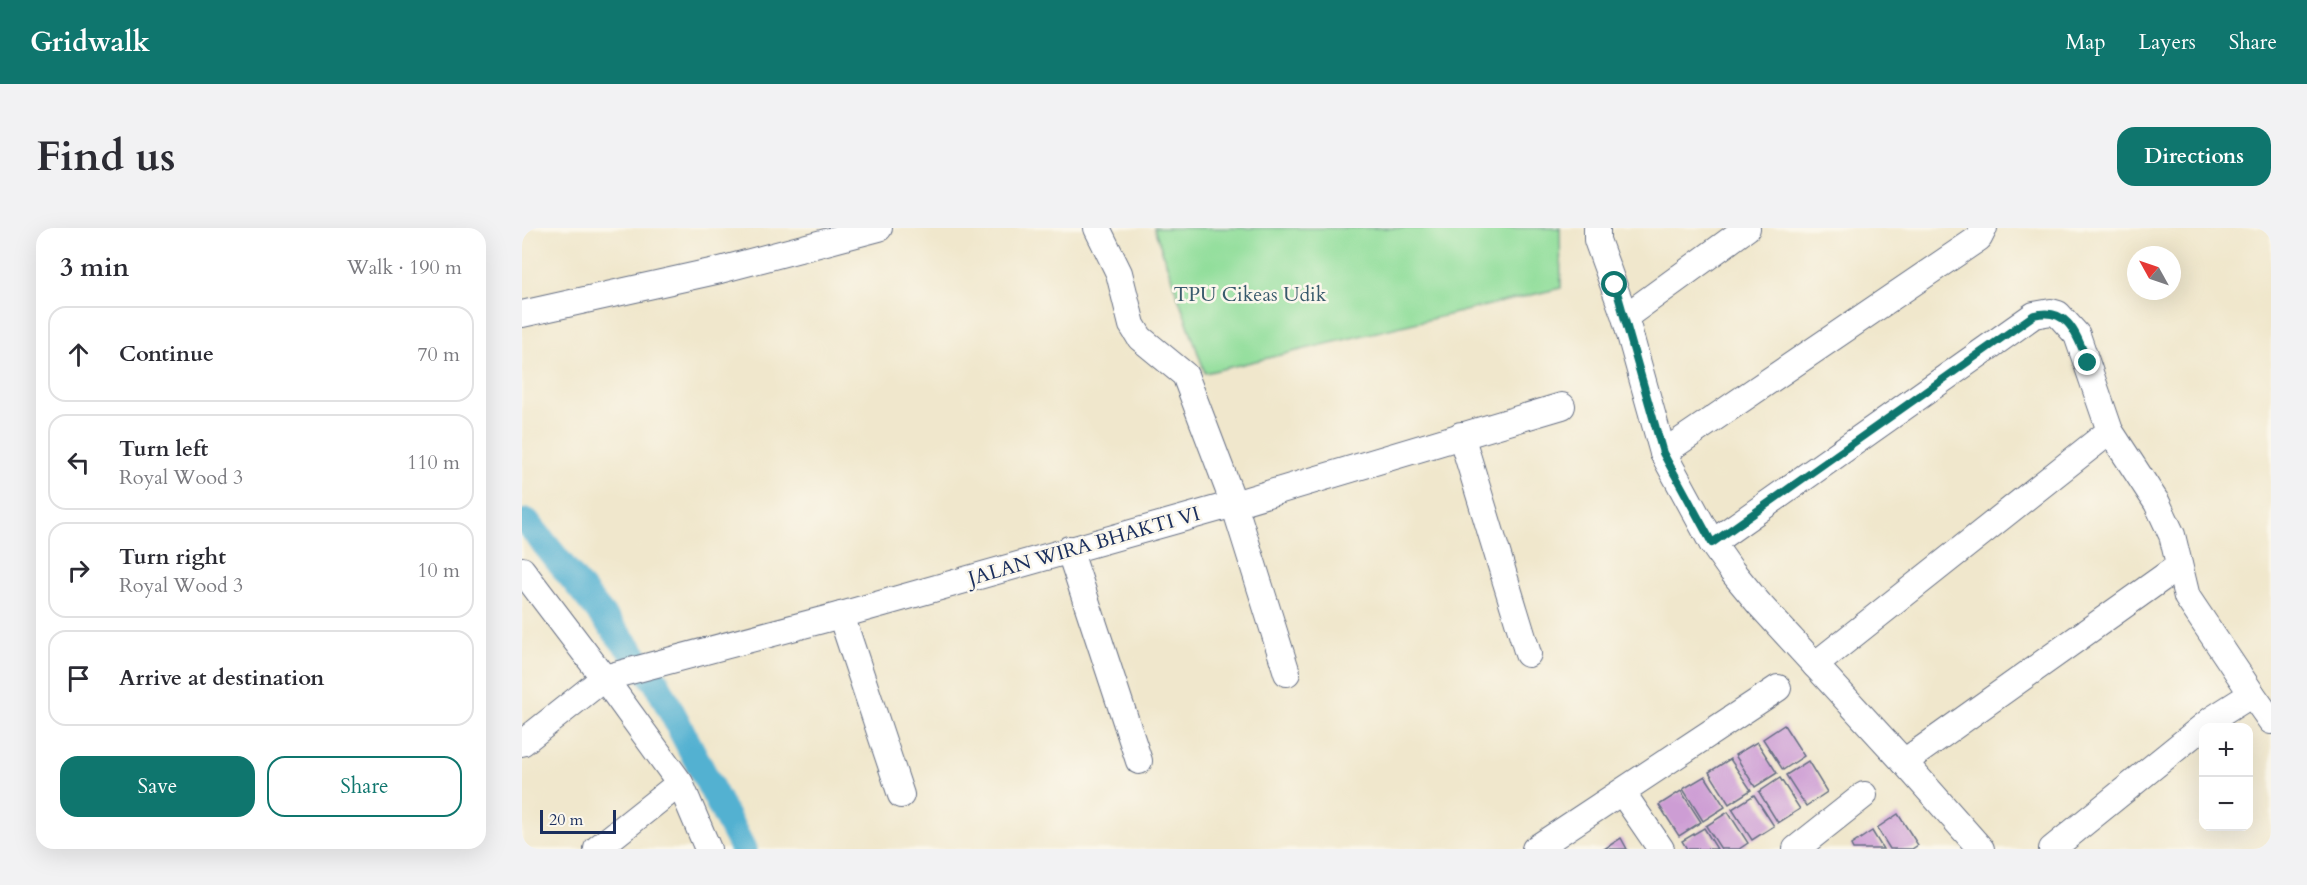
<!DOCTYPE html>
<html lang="en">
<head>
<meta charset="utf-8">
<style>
	:root { --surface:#fff; --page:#f2f2f3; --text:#2b2b33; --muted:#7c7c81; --line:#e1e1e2; --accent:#0f766e }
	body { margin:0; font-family:Cardo,serif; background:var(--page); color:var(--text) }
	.controls { position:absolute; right:18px; bottom:18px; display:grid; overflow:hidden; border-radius:12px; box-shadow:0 6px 24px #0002 }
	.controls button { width:54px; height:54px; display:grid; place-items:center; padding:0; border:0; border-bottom:2px solid var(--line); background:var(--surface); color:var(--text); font:30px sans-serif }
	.compass { position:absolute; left:1605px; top:18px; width:54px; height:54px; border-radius:50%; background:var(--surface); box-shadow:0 6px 24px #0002; rotate:310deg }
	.scale { position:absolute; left:18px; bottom:15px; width:76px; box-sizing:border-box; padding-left:6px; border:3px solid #1b2f5e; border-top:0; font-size:16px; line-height:21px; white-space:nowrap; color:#1b2f5e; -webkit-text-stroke:4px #fbf7ec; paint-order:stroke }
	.stop { position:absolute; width:18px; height:18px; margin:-14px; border:4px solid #0f766e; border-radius:50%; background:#fff }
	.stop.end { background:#0f766e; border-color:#fff; box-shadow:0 2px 6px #0008 }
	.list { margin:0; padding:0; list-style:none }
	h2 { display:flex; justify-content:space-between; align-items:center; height:78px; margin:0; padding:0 24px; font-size:26px }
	h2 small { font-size:20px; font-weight:400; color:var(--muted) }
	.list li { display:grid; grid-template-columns:39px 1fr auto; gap:18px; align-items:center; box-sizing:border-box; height:96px; margin:0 12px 12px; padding:0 12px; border:2px solid var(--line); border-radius:18px }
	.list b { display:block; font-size:22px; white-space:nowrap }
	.list p { margin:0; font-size:20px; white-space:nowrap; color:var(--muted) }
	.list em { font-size:20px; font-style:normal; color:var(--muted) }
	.actions { display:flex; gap:12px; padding:18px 24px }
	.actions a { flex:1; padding:14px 0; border:2px solid var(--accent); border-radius:18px; text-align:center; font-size:21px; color:var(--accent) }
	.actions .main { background:var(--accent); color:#fff }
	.icon { flex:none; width:33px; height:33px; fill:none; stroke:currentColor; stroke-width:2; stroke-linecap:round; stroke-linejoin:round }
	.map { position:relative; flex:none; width:1749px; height:621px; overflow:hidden; border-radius:18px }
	header { display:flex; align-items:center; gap:36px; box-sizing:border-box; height:84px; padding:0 30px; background:var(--accent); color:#fff }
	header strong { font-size:28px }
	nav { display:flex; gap:33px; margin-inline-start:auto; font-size:21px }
	.intro { display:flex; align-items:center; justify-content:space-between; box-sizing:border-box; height:144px; padding:0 36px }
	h1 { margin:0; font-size:42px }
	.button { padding:15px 27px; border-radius:18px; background:var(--accent); color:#fff; font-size:21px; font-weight:700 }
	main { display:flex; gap:36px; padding:0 36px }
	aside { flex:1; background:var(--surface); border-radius:18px; box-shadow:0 6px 24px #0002 }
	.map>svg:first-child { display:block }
	.green { fill:#92de9b; stroke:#56867c; stroke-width:1.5 }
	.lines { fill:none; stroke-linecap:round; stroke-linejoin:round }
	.canal { stroke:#53b1d1; stroke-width:27 }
	.building { fill:#cd9dd4 }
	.street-casing { stroke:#666f84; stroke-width:28 }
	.street { stroke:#fff; stroke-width:26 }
	.route { stroke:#0f766e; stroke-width:8 }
	.labels { text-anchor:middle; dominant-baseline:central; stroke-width:5; stroke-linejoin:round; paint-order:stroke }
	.park-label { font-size:20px; fill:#395b6d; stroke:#fbf7ec }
	.street-label { font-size:20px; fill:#1b2f5e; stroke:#fbf7ec }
</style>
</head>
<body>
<header>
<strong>Gridwalk</strong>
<nav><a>Map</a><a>Layers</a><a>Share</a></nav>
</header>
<div class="intro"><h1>Find us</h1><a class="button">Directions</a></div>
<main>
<aside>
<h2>3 min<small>Walk · 190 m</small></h2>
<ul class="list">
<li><svg class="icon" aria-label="ahead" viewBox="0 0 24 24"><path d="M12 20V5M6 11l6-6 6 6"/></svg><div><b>Continue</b></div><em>70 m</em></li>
<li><svg class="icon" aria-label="left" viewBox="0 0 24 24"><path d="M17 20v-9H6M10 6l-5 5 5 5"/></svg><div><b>Turn left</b><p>Royal Wood 3</p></div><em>110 m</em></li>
<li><svg class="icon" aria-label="right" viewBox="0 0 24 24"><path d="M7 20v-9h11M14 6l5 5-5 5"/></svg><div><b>Turn right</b><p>Royal Wood 3</p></div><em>10 m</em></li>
<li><svg class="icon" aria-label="arrive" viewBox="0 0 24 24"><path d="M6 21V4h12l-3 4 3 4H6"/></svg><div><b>Arrive at destination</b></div></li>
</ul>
<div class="actions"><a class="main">Save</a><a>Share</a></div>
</aside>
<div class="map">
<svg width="1749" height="621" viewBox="0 0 1749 621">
	<rect width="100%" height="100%" fill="#fbf7ec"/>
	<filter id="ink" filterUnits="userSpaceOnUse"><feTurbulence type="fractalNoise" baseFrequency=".0167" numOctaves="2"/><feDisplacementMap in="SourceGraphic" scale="12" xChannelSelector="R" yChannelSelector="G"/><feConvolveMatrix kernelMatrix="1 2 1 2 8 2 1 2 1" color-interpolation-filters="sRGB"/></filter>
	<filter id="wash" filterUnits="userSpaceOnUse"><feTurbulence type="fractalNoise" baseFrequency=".008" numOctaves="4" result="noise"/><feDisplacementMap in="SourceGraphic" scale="24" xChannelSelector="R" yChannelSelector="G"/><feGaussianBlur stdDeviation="1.35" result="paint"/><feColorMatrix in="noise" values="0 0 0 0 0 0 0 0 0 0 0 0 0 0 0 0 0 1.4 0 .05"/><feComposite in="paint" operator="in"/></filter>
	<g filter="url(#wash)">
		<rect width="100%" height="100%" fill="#f0e7cc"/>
		<!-- green -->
		<polygon class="green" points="632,0 1038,0 1039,60 683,145"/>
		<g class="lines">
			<!-- canal -->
			<polyline class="canal" points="5,294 134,454 221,621"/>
		</g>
		<g id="blocks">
			<!-- building -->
			<g class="building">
				<polygon points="1262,497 1282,528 1261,542 1241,511"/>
				<polygon points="1235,514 1255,545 1233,559 1213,527"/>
				<polygon points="1208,531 1229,562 1207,576 1187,544"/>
				<polygon points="1286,533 1305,564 1284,578 1264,547"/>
				<polygon points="1183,548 1203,579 1181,593 1161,561"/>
				<polygon points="1258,550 1278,581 1256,595 1237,564"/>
				<polygon points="1159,563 1179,594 1157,608 1137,577"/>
				<polygon points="1232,567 1252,598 1230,612 1210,581"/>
				<polygon points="1206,584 1226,615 1217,621 1199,621 1184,598"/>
				<polygon points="1376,586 1396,617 1390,621 1368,621 1355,600"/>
				<polygon points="1182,600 1195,621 1165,621 1160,613"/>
				<polygon points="1350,603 1361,621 1331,621 1329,617"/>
				<polygon points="1099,610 1105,621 1082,621"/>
			</g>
		</g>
	</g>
	<g filter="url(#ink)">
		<use href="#blocks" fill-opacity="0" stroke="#666f84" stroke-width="1.5"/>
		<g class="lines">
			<defs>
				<g id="street">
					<polyline points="575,0 597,45 610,97 618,110 663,147 712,276 765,445"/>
					<polyline points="1075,0 1075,12 1103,89 1141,225 1190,315 1209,342 1238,377 1382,534 1459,621"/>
					<polyline points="0,86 198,42 357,0"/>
					<polyline points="1103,89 1225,0"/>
					<polyline points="939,207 1006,426"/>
					<polyline points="1141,225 1457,10 1462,0"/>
					<polyline points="1190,315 1512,87 1529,84 1536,86 1555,107 1588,203 1635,275 1650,307 1665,369 1730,466 1689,492 1530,621"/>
					<polyline points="547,321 617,533"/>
					<polyline points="0,342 82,450 158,555 186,621"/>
					<polyline points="319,387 379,567"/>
					<polyline points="1293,437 1588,203"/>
					<polyline points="1730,466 1749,493"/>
					<polyline points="0,515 82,450 319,387 712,276 1040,178"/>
					<polyline points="1382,534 1657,338"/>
					<polyline points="1100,564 1139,621"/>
					<polyline points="75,621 158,555"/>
					<polyline points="1013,621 1256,460"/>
					<polyline points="1274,621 1342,567"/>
				</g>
			</defs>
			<!-- street casing -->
			<use href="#street" class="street-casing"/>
			<!-- street -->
			<use href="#street" class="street"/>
		</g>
	</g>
	<g class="lines" filter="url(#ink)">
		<!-- route -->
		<path class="route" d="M1093,57L1141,225L1190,315L1512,87C1547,78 1555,108 1566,135"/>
	</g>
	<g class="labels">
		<!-- park labels -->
		<g class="park-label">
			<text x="728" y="66">TPU Cikeas Udik</text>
		</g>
		<!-- street labels -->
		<g class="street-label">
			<text transform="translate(562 318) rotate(-16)">JALAN WIRA BHAKTI VI</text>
		</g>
	</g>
</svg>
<div class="controls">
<button>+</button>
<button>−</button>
</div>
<svg class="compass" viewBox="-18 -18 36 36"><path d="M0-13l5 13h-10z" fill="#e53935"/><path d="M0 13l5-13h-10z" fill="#7c7c81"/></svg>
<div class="scale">20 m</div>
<div class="stop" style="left:1093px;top:57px"></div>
<div class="stop end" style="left:1566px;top:135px"></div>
</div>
</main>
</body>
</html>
